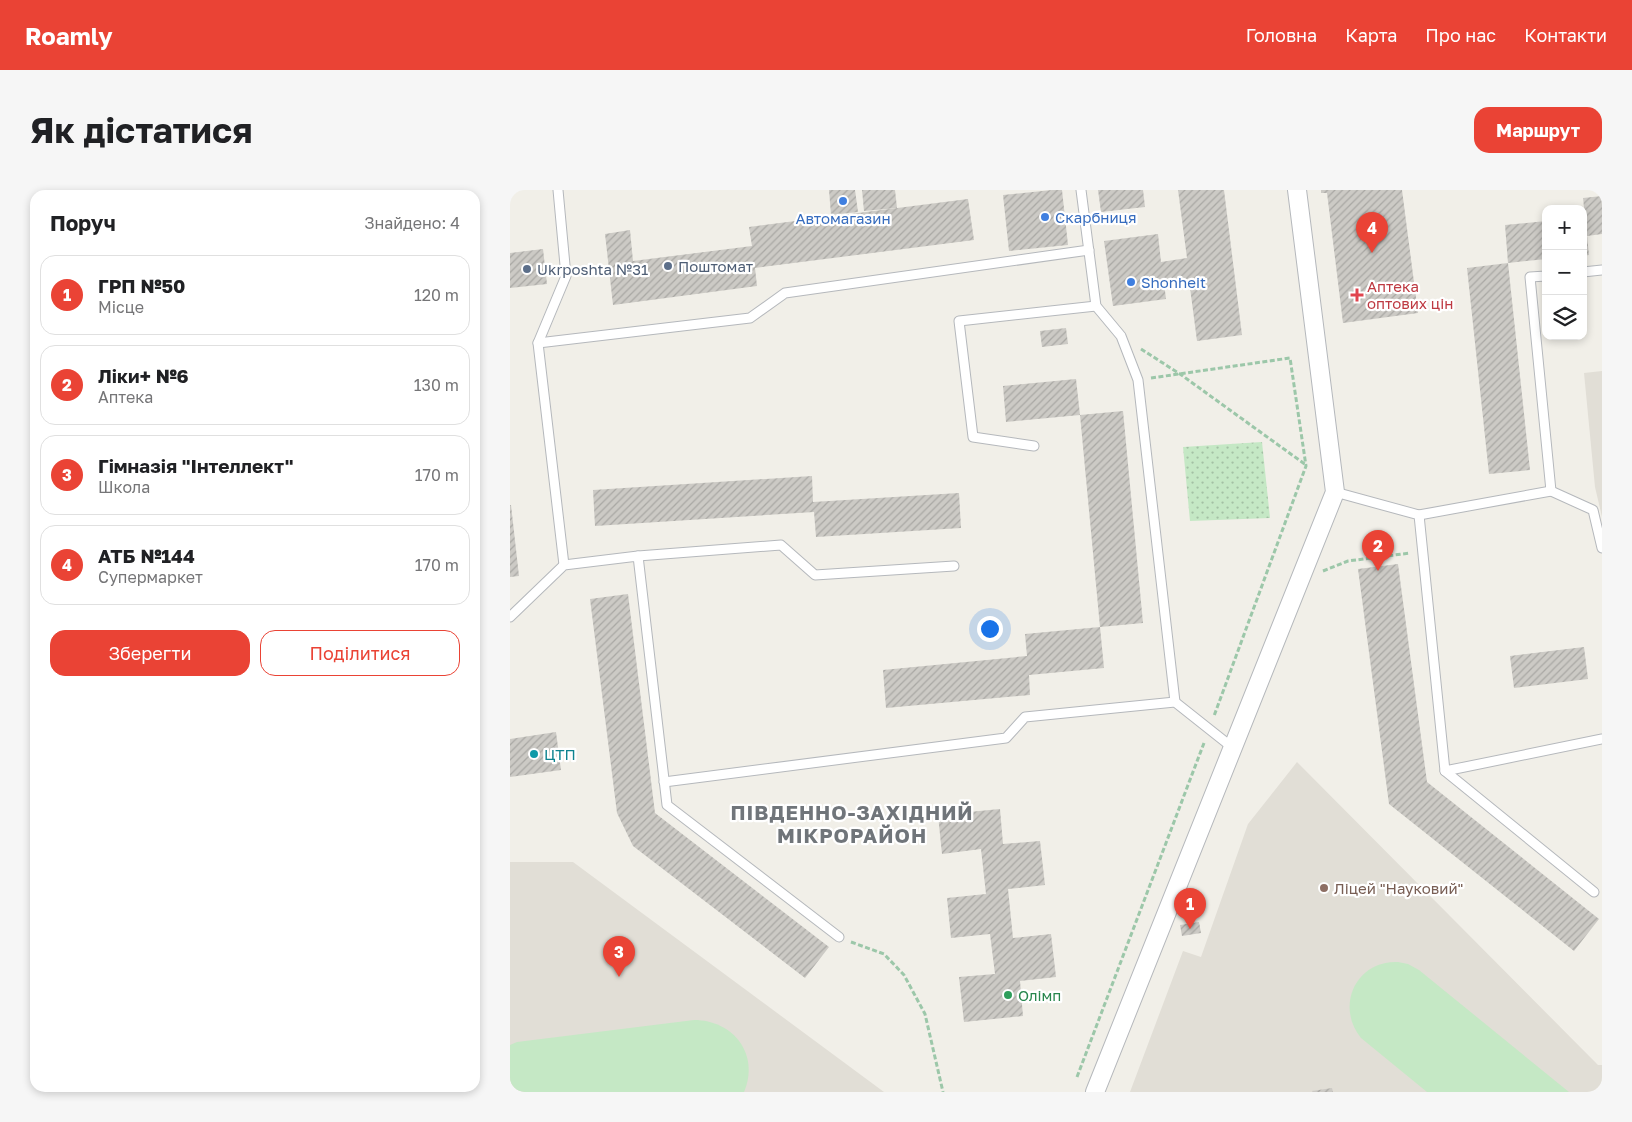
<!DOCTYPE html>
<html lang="uk">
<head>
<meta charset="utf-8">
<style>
	:root { --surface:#fff; --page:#f6f6f6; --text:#202124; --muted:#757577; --line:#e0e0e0; --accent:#ea4335 }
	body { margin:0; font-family:"Golos Text",sans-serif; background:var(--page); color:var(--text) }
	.controls { position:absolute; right:15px; top:15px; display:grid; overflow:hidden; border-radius:10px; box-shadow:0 2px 8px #0003 }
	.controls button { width:45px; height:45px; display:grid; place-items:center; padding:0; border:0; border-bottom:1px solid var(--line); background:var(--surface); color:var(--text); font:25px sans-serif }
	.you { position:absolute; left:479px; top:438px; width:18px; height:18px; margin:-12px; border:4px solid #fff; border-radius:50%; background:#1a73e8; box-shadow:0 0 0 8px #1a73e833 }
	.badge { display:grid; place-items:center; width:32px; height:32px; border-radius:50%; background:var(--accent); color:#fff; font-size:16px; font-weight:700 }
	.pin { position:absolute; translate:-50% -41px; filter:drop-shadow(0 1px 2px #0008) }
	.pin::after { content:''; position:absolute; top:26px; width:18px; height:15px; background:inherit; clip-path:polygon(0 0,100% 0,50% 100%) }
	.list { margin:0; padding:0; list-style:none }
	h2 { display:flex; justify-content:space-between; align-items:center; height:65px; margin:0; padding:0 20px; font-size:21px }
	h2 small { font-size:16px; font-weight:400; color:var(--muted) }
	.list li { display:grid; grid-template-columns:32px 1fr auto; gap:15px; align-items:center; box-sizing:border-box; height:80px; margin:0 10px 10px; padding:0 10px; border:1px solid var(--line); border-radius:15px }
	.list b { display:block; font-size:19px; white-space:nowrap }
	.list p { margin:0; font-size:16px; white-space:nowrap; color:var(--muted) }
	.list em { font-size:16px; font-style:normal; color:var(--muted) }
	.actions { display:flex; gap:10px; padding:15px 20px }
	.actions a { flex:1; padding:11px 0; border:1px solid var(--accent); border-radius:15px; text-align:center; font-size:18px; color:var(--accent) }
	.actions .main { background:var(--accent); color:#fff }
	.icon { flex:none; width:28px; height:28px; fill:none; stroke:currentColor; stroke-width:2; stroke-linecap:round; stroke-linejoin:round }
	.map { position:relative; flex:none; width:1092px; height:902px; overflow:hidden; border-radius:15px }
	header { display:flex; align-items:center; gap:30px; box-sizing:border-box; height:70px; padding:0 25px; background:var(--accent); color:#fff }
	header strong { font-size:24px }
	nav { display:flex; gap:28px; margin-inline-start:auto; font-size:18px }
	.intro { display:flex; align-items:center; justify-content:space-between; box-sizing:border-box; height:120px; padding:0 30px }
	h1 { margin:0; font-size:35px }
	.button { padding:12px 22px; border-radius:15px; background:var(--accent); color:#fff; font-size:18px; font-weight:700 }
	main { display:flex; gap:30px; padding:0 30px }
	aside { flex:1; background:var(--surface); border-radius:15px; box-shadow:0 2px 8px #0003 }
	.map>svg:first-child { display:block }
	.education { fill:#e1ded6 }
	.grass { fill:#c5e8c5 }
	.park { fill:url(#park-dots) }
	.building { fill:url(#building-hatch) }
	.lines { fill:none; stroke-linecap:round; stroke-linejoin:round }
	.service-casing { stroke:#b5b8bc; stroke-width:11 }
	.minor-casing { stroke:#b5b8bc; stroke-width:20 }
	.path { stroke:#9cc7a9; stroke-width:3; stroke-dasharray:5 2.5; stroke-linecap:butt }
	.service { stroke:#fff; stroke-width:9 }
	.minor { stroke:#fff; stroke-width:18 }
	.shop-dot { fill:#3f7fe0; stroke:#fff; stroke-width:2 }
	.service-dot { fill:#5c6f8a; stroke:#fff; stroke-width:2 }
	.health-dot { fill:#e0444e; stroke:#fff; stroke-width:2 }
	.culture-dot { fill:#0f9aa8; stroke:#fff; stroke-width:2 }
	.education-dot { fill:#8d6e63; stroke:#fff; stroke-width:2 }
	.leisure-dot { fill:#2e9e5b; stroke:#fff; stroke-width:2 }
	.labels { text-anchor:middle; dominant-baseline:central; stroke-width:4.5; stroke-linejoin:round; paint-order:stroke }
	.shop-label { font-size:15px; fill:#366cbe; stroke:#fff; text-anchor:start }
	.service-label { font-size:15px; fill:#4e5e75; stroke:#fff; text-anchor:start }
	.health-label { font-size:15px; fill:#be3a42; stroke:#fff; text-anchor:start }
	.culture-label { font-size:15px; fill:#0d838f; stroke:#fff; text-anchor:start }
	.education-label { font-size:15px; fill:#785e54; stroke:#fff; text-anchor:start }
	.leisure-label { font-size:15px; fill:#27864d; stroke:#fff; text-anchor:start }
	.district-label { font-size:20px; font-weight:bold; letter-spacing:1px; fill:#70757a; stroke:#fff }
</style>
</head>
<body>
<header>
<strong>Roamly</strong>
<nav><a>Головна</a><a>Карта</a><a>Про нас</a><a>Контакти</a></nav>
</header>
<div class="intro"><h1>Як дістатися</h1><a class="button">Маршрут</a></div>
<main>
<aside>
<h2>Поруч<small>Знайдено: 4</small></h2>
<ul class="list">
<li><span class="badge">1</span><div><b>ГРП №50</b><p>Місце</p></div><em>120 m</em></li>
<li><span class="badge">2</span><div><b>Ліки+ №6</b><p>Аптека</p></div><em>130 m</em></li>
<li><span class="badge">3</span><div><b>Гімназія &quot;Інтеллект&quot;</b><p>Школа</p></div><em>170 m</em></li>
<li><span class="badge">4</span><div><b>АТБ №144</b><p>Супермаркет</p></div><em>170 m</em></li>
</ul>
<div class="actions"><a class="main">Зберегти</a><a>Поділитися</a></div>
</aside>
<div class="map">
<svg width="1092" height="902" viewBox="0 0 1092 902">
	<defs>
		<pattern id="park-dots" width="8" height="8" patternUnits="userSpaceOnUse" patternTransform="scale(1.25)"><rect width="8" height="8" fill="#c5e8c5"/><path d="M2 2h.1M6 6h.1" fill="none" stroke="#a3c0a4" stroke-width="1.8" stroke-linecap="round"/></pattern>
		<pattern id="building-hatch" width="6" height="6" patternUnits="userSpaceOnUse" patternTransform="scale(1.25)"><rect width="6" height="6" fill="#cccac5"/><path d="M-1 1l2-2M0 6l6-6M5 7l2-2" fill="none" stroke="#a9a8a4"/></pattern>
	</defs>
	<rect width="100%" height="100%" fill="#f1efe8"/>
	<!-- education -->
	<g class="education">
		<polygon points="1092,181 1092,327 1085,297 1074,183"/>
		<polygon points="787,572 1088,875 1092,875 1092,902 620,902 673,761 691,767 738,634"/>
		<polygon points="0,672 63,672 374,902 0,902"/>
	</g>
	<!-- grass -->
	<g class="grass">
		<path d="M888,772L898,774L909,780L1059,902H917L851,848C825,816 846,770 888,772Z"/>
		<path d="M184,830C223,830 250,864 234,902H0V855L7,852Z"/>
	</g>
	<!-- park -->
	<polygon class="park" points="752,252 760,328 680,331 673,257"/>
	<!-- building -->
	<g class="building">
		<polygon points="319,0 345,0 348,22 321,25"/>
		<polygon points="352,0 385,0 387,18 354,21"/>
		<polygon points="542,0 552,0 558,55 499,61 493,5"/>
		<polygon points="588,0 633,0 635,17 591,22"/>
		<polygon points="668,0 714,0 732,145 687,151 679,90 654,93 656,109 603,116 594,51 648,44 651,72 677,68"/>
		<polygon points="811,0 892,0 908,123 833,133 817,3 811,3"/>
		<polygon points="1092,6 1092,44 1077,46 1079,65 1073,66 1073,27 1075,27 1073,8"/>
		<polygon points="458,9 464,50 245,78 247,96 103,115 95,44 120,40 123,71 242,56 239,37"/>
		<polygon points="1036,31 1036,69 998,73 1020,280 979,284 957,78 998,73 995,35"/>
		<polygon points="33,59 37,94 0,98 0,63"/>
		<polygon points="556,138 558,154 532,157 530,141"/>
		<polygon points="566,189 570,225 496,232 493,196"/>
		<polygon points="613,221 633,433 590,437 570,225"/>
		<polygon points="302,286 303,312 449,303 451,338 306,347 304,322 85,336 83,300"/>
		<polygon points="0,315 1,315 9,386 0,387"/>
		<polygon points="888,374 917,592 1089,729 1064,761 879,614 848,379"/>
		<polygon points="118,404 145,623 319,757 295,788 123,656 107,623 80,409"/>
		<polygon points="590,437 594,478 519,485 520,505 376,518 373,480 517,466 515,444"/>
		<polygon points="1074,457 1078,489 1004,498 1000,466"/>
		<polygon points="46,542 51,580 0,587 0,549"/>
		<polygon points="490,619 493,654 530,651 535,695 498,699 503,748 541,744 546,787 510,791 513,826 454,832 449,787 485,784 480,744 441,748 437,708 476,704 471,659 432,664 428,625"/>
		<polygon points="689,732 691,743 672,746 670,735"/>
		<polygon points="822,898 823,902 803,902 802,901"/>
	</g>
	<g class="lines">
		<defs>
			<g id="service">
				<polyline points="48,0 56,86 28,153 54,375"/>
				<polyline points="571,0 586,116 611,146 628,190 665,512"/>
				<polyline points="1073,82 1092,80"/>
				<polyline points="28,153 240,128 275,103 579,60"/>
				<polyline points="524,256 463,247 449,131 586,116"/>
				<polyline points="1041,301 1083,320 1092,358"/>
				<polyline points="825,302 909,325 935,581 1084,702"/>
				<polyline points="909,325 1041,301 1020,87 1036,86"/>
				<polyline points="128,366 271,355 305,385 444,376"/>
				<polyline points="0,427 54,375 128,366 157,615 329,747"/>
				<polyline points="935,581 1092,549"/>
				<polyline points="154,592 496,548 515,527 665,512 723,558"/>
			</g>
			<polyline id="minor" points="585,902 825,302 787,0"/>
		</defs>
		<!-- service casing -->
		<use href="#service" class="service-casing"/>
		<!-- minor casing -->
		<use href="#minor" class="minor-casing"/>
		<!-- path -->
		<g class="path">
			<polyline points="631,159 670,184 796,275"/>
			<polyline points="641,188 780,168 796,276 704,526"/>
			<polyline points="813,381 838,371 900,363"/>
			<polyline points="341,752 374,764 394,785 415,824 433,902"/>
			<polyline points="567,887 694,553"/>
		</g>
		<!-- service -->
		<use href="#service" class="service"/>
		<!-- minor -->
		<use href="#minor" class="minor"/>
	</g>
	<!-- markers -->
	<g class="shop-dot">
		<circle cx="333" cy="11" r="5"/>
		<circle cx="535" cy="27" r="5"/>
		<circle cx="621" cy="92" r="5"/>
	</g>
	<g class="service-dot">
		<circle cx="158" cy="76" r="5"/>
		<circle cx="17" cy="79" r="5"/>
	</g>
	<path class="health-dot" d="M844.5 97.5h5v5h5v5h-5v5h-5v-5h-5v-5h5z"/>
	<circle class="culture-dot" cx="24" cy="564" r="5"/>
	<circle class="education-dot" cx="814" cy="698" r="5"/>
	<circle class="leisure-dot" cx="498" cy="805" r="5"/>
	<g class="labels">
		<!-- shop labels -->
		<g class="shop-label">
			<text x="545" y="27">Скарбниця</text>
			<text x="333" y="28" text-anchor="middle">Автомагазин</text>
			<text x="631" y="92">Shonheit</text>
		</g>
		<!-- service labels -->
		<g class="service-label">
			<text x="168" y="76">Поштомат</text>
			<text x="27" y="79">Ukrposhta №31</text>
		</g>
		<!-- health labels -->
		<g class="health-label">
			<text x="857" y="96">Аптека<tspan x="857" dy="17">оптових цін</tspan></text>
		</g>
		<!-- culture labels -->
		<g class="culture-label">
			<text x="34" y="564">ЦТП</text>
		</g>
		<!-- education labels -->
		<g class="education-label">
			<text x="824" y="698">Ліцей "Науковий"</text>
		</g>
		<!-- leisure labels -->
		<g class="leisure-label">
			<text x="508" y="805">Олімп</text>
		</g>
		<!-- district labels -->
		<g class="district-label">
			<text x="342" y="622">ПІВДЕННО-ЗАХІДНИЙ<tspan x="342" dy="23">МІКРОРАЙОН</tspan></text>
		</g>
	</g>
</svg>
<div class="controls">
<button>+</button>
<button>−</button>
<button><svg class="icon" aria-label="layers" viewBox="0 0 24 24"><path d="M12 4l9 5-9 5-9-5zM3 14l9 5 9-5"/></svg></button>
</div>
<div class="you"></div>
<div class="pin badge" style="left:680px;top:739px">1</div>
<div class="pin badge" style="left:868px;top:381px">2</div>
<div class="pin badge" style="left:109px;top:787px">3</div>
<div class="pin badge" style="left:862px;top:63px">4</div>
</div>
</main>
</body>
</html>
